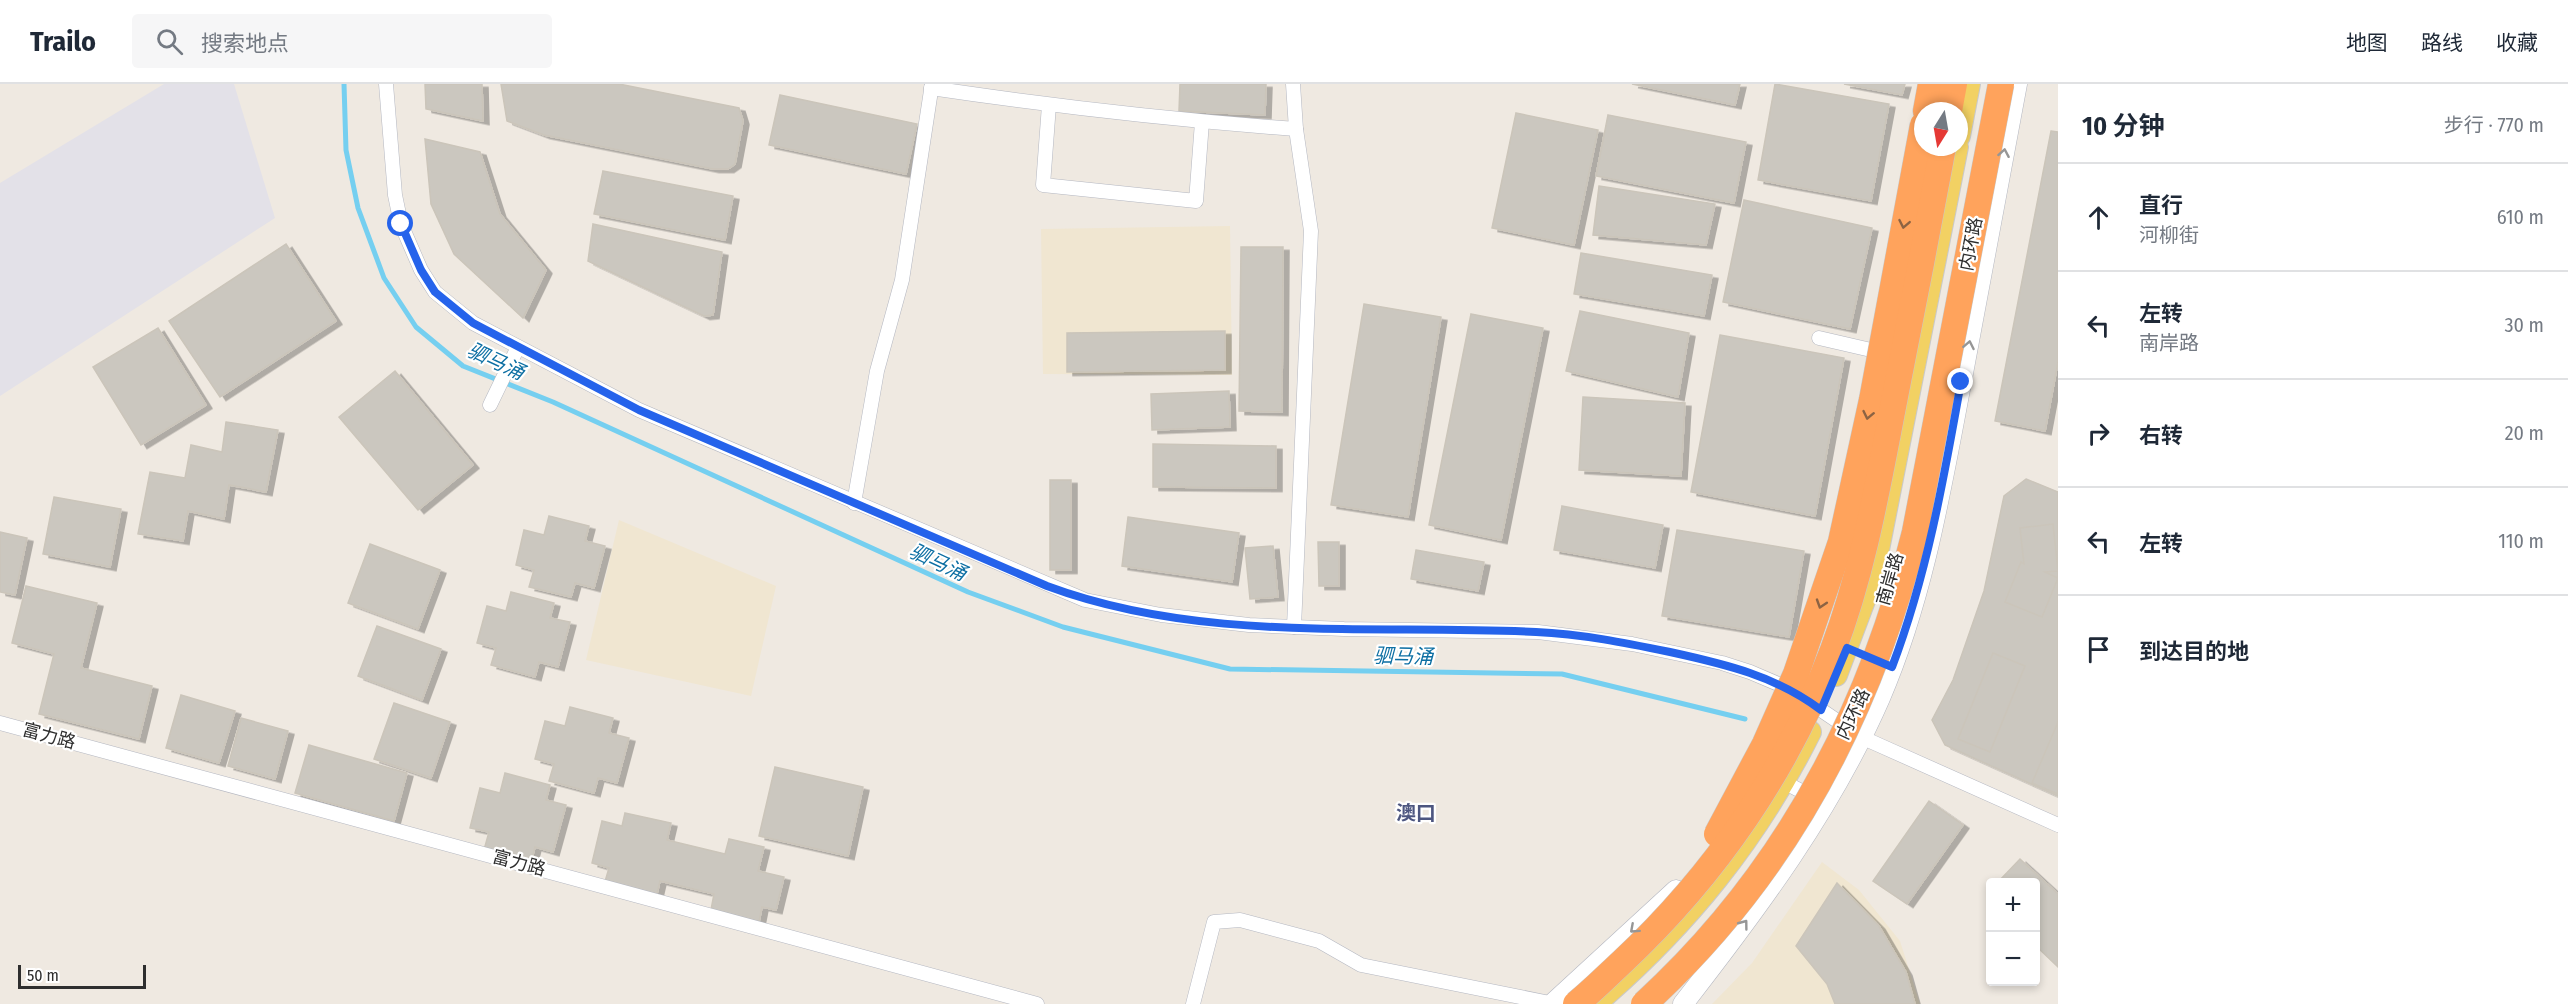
<!DOCTYPE html>
<html lang="zh">
<head>
<meta charset="utf-8">
<style>
	:root { --surface:#fff; --page:#f6f6f7; --text:#1f2937; --muted:#747a83; --line:#e0e1e3 }
	body { margin:0; font-family:"Fira Sans Condensed","Noto Sans SC",sans-serif; background:var(--page); color:var(--text) }
	.controls { position:absolute; right:18px; bottom:18px; display:grid; overflow:hidden; border-radius:6px; box-shadow:0 3px 9px #0003 }
	.controls button { width:54px; height:54px; display:grid; place-items:center; padding:0; border:0; border-bottom:2px solid var(--line); background:var(--surface); color:var(--text); font:30px sans-serif }
	.compass { position:absolute; left:1914px; top:18px; width:54px; height:54px; border-radius:50%; background:var(--surface); box-shadow:0 3px 9px #0003; rotate:191deg }
	.scale { position:absolute; left:18px; bottom:15px; width:128px; box-sizing:border-box; padding-left:6px; border:3px solid #2e2e2e; border-top:0; font-size:16px; line-height:21px; white-space:nowrap; color:#2e2e2e; -webkit-text-stroke:4px #fff; paint-order:stroke }
	.stop { position:absolute; width:18px; height:18px; margin:-14px; border:4px solid #2563eb; border-radius:50%; background:#fff }
	.stop.end { background:#2563eb; border-color:#fff; box-shadow:0 2px 6px #0008 }
	.list { margin:0; padding:0; list-style:none }
	h2 { display:flex; justify-content:space-between; align-items:center; height:78px; margin:0; padding:0 24px; font-size:26px }
	h2 small { font-size:20px; font-weight:400; color:var(--muted) }
	.list li { display:grid; grid-template-columns:39px 1fr auto; gap:18px; align-items:center; box-sizing:border-box; height:108px; padding:0 24px; border-top:2px solid var(--line) }
	.list b { display:block; font-size:22px; white-space:nowrap }
	.list p { margin:0; font-size:20px; white-space:nowrap; color:var(--muted) }
	.list em { font-size:20px; font-style:normal; color:var(--muted) }
	.icon { flex:none; width:33px; height:33px; fill:none; stroke:currentColor; stroke-width:2; stroke-linecap:round; stroke-linejoin:round }
	.map { position:relative; flex:none; width:2058px; height:920px; overflow:hidden }
	header { display:flex; align-items:center; gap:36px; box-sizing:border-box; height:84px; padding:0 30px; background:var(--surface); border-bottom:2px solid var(--line) }
	header strong { font-size:28px }
	nav { display:flex; gap:33px; margin-inline-start:auto; font-size:21px }
	.search { width:420px; height:54px; background:var(--page); display:flex; align-items:center; gap:15px; box-sizing:border-box; padding:0 21px; border-radius:6px; color:var(--muted); font-size:22px }
	main { display:flex }
	aside { flex:1; background:var(--surface) }
	.map>svg:first-child { display:block }
	.industrial { fill:#e3e1e8 }
	.education { fill:#f0e6d1 }
	.lines { fill:none; stroke-linecap:round; stroke-linejoin:round }
	.stream { stroke:#75cff0; stroke-width:5 }
	.building { fill:#cbc7bf; stroke:#cbc5ba; stroke-width:1.5; filter:url(#shadow) }
	.street-casing { stroke:#b4b7c1; stroke-width:15 }
	.secondary-casing { stroke:#b4b7c1; stroke-width:21 }
	.primary-casing { stroke:#c9c9c9; stroke-width:24 }
	.highway-casing { stroke:#c9c9c9; stroke-width:27 }
	.street { stroke:#fff; stroke-width:14 }
	.secondary { stroke:#fff; stroke-width:20 }
	.primary { stroke:#f2d163; stroke-width:22 }
	.highway { stroke:#ffa35c; stroke-width:26 }
	.highway-bridge-casing { stroke:#c9c9c9; stroke-width:27; stroke-linecap:butt }
	.highway-bridge { stroke:#ffa35c; stroke-width:26 }
	.oneway { stroke:#969696 }
	.oneway2 { stroke:#8c6343 }
	.route { stroke:#2563eb; stroke-width:8 }
	.labels { text-anchor:middle; dominant-baseline:central; stroke-width:4.5; stroke-linejoin:round; paint-order:stroke }
	.street-label { font-size:18px; fill:#2e2e2e; stroke:#fff }
	.water-label { font-size:20px; font-style:italic; fill:#0d6fa3; stroke:#fff }
	.neighbourhood-label { font-size:20px; font-weight:bold; fill:#4d5680; stroke:#fff }
</style>
</head>
<body>
<header>
<strong>Trailo</strong>
<div class="search"><svg class="icon" aria-label="search" viewBox="0 0 24 24"><circle cx="10" cy="10" r="6"/><path d="M15 15l6 6"/></svg>搜索地点</div>
<nav><a>地图</a><a>路线</a><a>收藏</a></nav>
</header>
<main>
<div class="map">
<svg width="2058" height="920" viewBox="0 0 2058 920">
	<defs>
		<filter id="shadow"><feDropShadow dx="6" dy="3.5" stdDeviation="0" flood-color="#0004"/></filter>
	</defs>
	<rect width="100%" height="100%" fill="#efe9e1"/>
	<!-- industrial -->
	<polygon class="industrial" points="164,0 234,0 275,134 0,312 0,99"/>
	<!-- education -->
	<g class="education">
		<polygon points="1230,142 1232,291 1043,290 1041,145"/>
		<polygon points="619,436 776,502 751,612 586,576"/>
		<polygon points="1822,778 1859,806 1900,857 1920,920 1712,920 1752,879"/>
	</g>
	<g class="lines">
		<!-- stream -->
		<polyline class="stream" points="344,0 346,66 358,124 384,194 416,243 463,282 553,318 968,508 1063,543 1230,585 1562,590 1745,635"/>
	</g>
	<!-- building -->
	<g class="building">
		<polygon points="425,0 482,0 483,37 426,25"/>
		<polygon points="501,0 619,0 739,24 743,37 735,80 728,85 713,85 544,51 507,37"/>
		<polygon points="1180,0 1266,0 1265,31 1179,27"/>
		<polygon points="1632,0 1740,0 1735,21"/>
		<polygon points="1775,0 1889,20 1871,117 1758,96"/>
		<polygon points="1844,0 1905,0 1902,11"/>
		<polygon points="780,11 917,40 906,90 769,61"/>
		<polygon points="1516,29 1598,46 1574,161 1492,144"/>
		<polygon points="1608,31 1746,58 1734,119 1596,92"/>
		<polygon points="2051,47 2058,48 2058,278 2045,347 1995,337"/>
		<polygon points="425,55 480,68 500,130 546,186 523,234 454,170 431,120"/>
		<polygon points="603,87 733,112 725,156 594,130"/>
		<polygon points="1599,102 1715,120 1706,161 1593,151"/>
		<polygon points="1744,116 1872,144 1850,245 1723,218"/>
		<polygon points="593,140 722,168 713,231 704,232 588,177"/>
		<polygon points="286,160 336,237 220,313 169,237"/>
		<polygon points="1241,163 1283,163 1282,328 1239,327"/>
		<polygon points="1581,169 1712,191 1704,232 1574,210"/>
		<polygon points="1364,220 1441,233 1408,433 1331,421"/>
		<polygon points="1580,227 1689,249 1678,313 1566,287"/>
		<polygon points="1471,230 1543,244 1501,456 1429,441"/>
		<polygon points="158,244 206,321 141,361 93,283"/>
		<polygon points="1225,247 1225,286 1067,288 1067,249"/>
		<polygon points="1720,251 1844,274 1815,432 1691,408"/>
		<polygon points="395,287 473,381 418,426 339,333"/>
		<polygon points="1229,307 1230,343 1152,346 1151,310"/>
		<polygon points="1583,313 1685,319 1681,392 1579,386"/>
		<polygon points="226,338 278,346 266,408 229,401 224,435 188,427 183,457 138,450 150,388 185,394 191,361 222,368"/>
		<polygon points="1153,360 1276,362 1276,404 1153,403"/>
		<polygon points="2026,395 2058,408 2058,712 1945,661 1932,636 1953,596 1984,507 2004,412"/>
		<rect x="1050" y="396" width="21" height="90"/>
		<polygon points="54,413 121,425 110,483 43,470"/>
		<polygon points="1562,422 1663,441 1655,484 1554,466"/>
		<polygon points="549,432 589,442 585,457 605,462 594,504 575,499 571,513 529,503 534,486 516,481 524,446 544,451"/>
		<polygon points="1128,433 1239,449 1232,498 1122,482"/>
		<polygon points="2053,440 2058,487 2045,488 2058,494 2042,533 2005,518 2021,478 2024,480 2020,444"/>
		<polygon points="1677,446 1804,467 1789,553 1662,532"/>
		<polygon points="0,448 27,454 15,511 0,508"/>
		<polygon points="1318,458 1339,458 1339,502 1319,502"/>
		<polygon points="370,460 440,486 418,545 348,519"/>
		<polygon points="1273,462 1278,513 1250,515 1245,464"/>
		<polygon points="1416,466 1484,478 1478,507 1411,495"/>
		<polygon points="26,502 97,519 81,584 152,602 139,655 39,630 54,570 12,559"/>
		<polygon points="511,508 554,519 550,534 570,538 558,583 539,578 535,593 491,581 496,564 477,559 487,522 506,527"/>
		<polygon points="377,542 441,565 422,616 358,592"/>
		<polygon points="1993,569 2025,582 1990,668 1958,655"/>
		<polygon points="181,611 235,627 219,679 166,664"/>
		<polygon points="394,619 450,638 431,694 374,675"/>
		<polygon points="570,623 613,634 609,649 629,654 617,699 598,694 594,709 549,697 554,680 535,675 545,637 565,642"/>
		<polygon points="241,634 288,647 275,695 228,682"/>
		<polygon points="2058,638 2058,710 2032,699"/>
		<polygon points="309,661 407,689 394,737 295,709"/>
		<polygon points="775,683 863,703 848,772 759,752"/>
		<polygon points="505,689 550,701 546,716 566,721 553,768 535,763 531,778 484,766 489,748 470,744 480,704 500,709"/>
		<polygon points="1929,717 1963,741 1907,820 1873,797"/>
		<polygon points="625,729 671,739 667,756 725,770 729,755 764,763 758,787 784,793 776,826 762,823 759,838 711,826 714,810 660,797 656,814 604,801 609,784 592,779 602,737 622,742"/>
		<polygon points="2020,775 2058,810 2058,883 2036,862 2036,798 1998,798"/>
		<polygon points="1837,799 1879,842 1906,888 1915,920 1835,920 1827,900 1796,862"/>
	</g>
	<g class="lines">
		<defs>
			<g id="street">
				<polyline points="386,0 395,111 401,140 421,186 435,208 473,239 639,326 1085,516 1161,531 1249,541 1344,545 1538,548 1632,560 1722,579 1750,588 1790,605 1861,653 2058,741"/>
				<polyline points="1293,0 1296,45 1311,147 1294,543"/>
				<path d="M931,4C1052,22 1174,36 1296,45"/>
				<polyline points="1049,21 1043,101 1196,117 1202,38"/>
				<polyline points="1819,254 1884,269"/>
				<polyline points="490,321 518,263"/>
				<polyline points="854,419 877,287 902,196 932,0"/>
				<polyline points="0,639 1037,920"/>
				<polyline points="1776,694 1801,707"/>
				<polyline points="1193,920 1214,838 1240,836 1319,857 1361,881 1555,920"/>
			</g>
			<g id="secondary">
				<polyline points="1552,920 1676,806"/>
				<path d="M1683,920C1757,825 1831,726 1880,614C1923,514 1941,406 1961,300C1980,200 1999,100 2017,0"/>
			</g>
			<g id="primary">
				<polyline points="1959,52 1969,0"/>
				<polyline points="1836,591 1868,506 1877,471 1957,63"/>
				<path d="M1595,920C1686,842 1756,756 1810,648"/>
			</g>
			<g id="highway">
				<polyline points="1926,27 1931,0"/>
				<polyline points="1949,27 1954,0"/>
			</g>
		</defs>
		<!-- street casing -->
		<use href="#street" class="street-casing"/>
		<!-- secondary casing -->
		<use href="#secondary" class="secondary-casing"/>
		<!-- primary casing -->
		<use href="#primary" class="primary-casing"/>
		<!-- highway casing -->
		<use href="#highway" class="highway-casing"/>
		<!-- street -->
		<use href="#street" class="street"/>
		<!-- secondary -->
		<use href="#secondary" class="secondary"/>
		<!-- primary -->
		<use href="#primary" class="primary"/>
		<!-- highway -->
		<use href="#highway" class="highway"/>
		<defs>
			<g id="highway-bridge">
				<polyline points="1717,750 1765,660 1796,590 1841,458 1872,316 1923,41"/>
				<path d="M1576,920C1592,907 1607,892 1622,878C1715,791 1788,685 1833,566C1863,487 1877,405 1893,323C1910,236 1927,150 1943,63"/>
				<path d="M1644,920C1783,793 1870,630 1915,448L2001,0"/>
			</g>
		</defs>
		<!-- highway-bridge casing -->
		<use href="#highway-bridge" class="highway-bridge-casing"/>
		<!-- highway-bridge -->
		<use href="#highway-bridge" class="highway-bridge"/>
	</g>
	<!-- one-way arrows -->
	<defs><path id="oneway-chevron" d="M-2-3.5L2.5 0L-2 3.5" fill="none" stroke-width="1.6" stroke-linecap="round" stroke-linejoin="round" transform="scale(1.5)"/></defs>
	<g class="oneway">
		<use href="#oneway-chevron" transform="translate(2004 69) rotate(-80)"/>
		<use href="#oneway-chevron" transform="translate(1969 261) rotate(-79)"/>
		<use href="#oneway-chevron" transform="translate(1744 840) rotate(-53)"/>
		<use href="#oneway-chevron" transform="translate(1634 845) rotate(138)"/>
	</g>
	<g class="oneway2">
		<use href="#oneway-chevron" transform="translate(1904 140) rotate(101)"/>
		<use href="#oneway-chevron" transform="translate(1868 331) rotate(102)"/>
		<use href="#oneway-chevron" transform="translate(1821 520) rotate(108)"/>
	</g>
	<g class="lines">
		<!-- route -->
		<path class="route" d="M401,140L421,186L435,208L473,239L639,326L1047,502C1203,560 1374,540 1536,548C1582,550 1626,559 1670,568C1725,580 1776,592 1821,626L1847,564L1892,583C1927,491 1944,394 1961,298"/>
	</g>
	<g class="labels">
		<!-- street labels -->
		<g class="street-label">
			<text transform="translate(1971 160) rotate(-79)">内环路</text>
			<text transform="translate(1890 495) rotate(-74)">南岸路</text>
			<text transform="translate(1853 630) rotate(-65)">内环路</text>
			<text transform="translate(49 652) rotate(15)">富力路</text>
			<text transform="translate(519 779) rotate(15)">富力路</text>
		</g>
		<!-- water labels -->
		<g class="water-label">
			<text transform="translate(496 277) rotate(25)">驷马涌</text>
			<text transform="translate(938 478) rotate(25)">驷马涌</text>
			<text transform="translate(1403 572) rotate(1)">驷马涌</text>
		</g>
		<!-- neighbourhood labels -->
		<g class="neighbourhood-label">
			<text x="1416" y="729">澳口</text>
		</g>
	</g>
</svg>
<div class="controls">
<button>+</button>
<button>−</button>
</div>
<svg class="compass" viewBox="-18 -18 36 36"><path d="M0-13l5 13h-10z" fill="#e53935"/><path d="M0 13l5-13h-10z" fill="#747a83"/></svg>
<div class="scale">50 m</div>
<div class="stop" style="left:401px;top:140px"></div>
<div class="stop end" style="left:1961px;top:298px"></div>
</div>
<aside>
<h2>10 分钟<small>步行 · 770 m</small></h2>
<ul class="list">
<li><svg class="icon" aria-label="ahead" viewBox="0 0 24 24"><path d="M12 20V5M6 11l6-6 6 6"/></svg><div><b>直行</b><p>河柳街</p></div><em>610 m</em></li>
<li><svg class="icon" aria-label="left" viewBox="0 0 24 24"><path d="M17 20v-9H6M10 6l-5 5 5 5"/></svg><div><b>左转</b><p>南岸路</p></div><em>30 m</em></li>
<li><svg class="icon" aria-label="right" viewBox="0 0 24 24"><path d="M7 20v-9h11M14 6l5 5-5 5"/></svg><div><b>右转</b></div><em>20 m</em></li>
<li><svg class="icon" aria-label="left" viewBox="0 0 24 24"><path d="M17 20v-9H6M10 6l-5 5 5 5"/></svg><div><b>左转</b></div><em>110 m</em></li>
<li><svg class="icon" aria-label="arrive" viewBox="0 0 24 24"><path d="M6 21V4h12l-3 4 3 4H6"/></svg><div><b>到达目的地</b></div></li>
</ul>
</aside>
</main>
</body>
</html>
